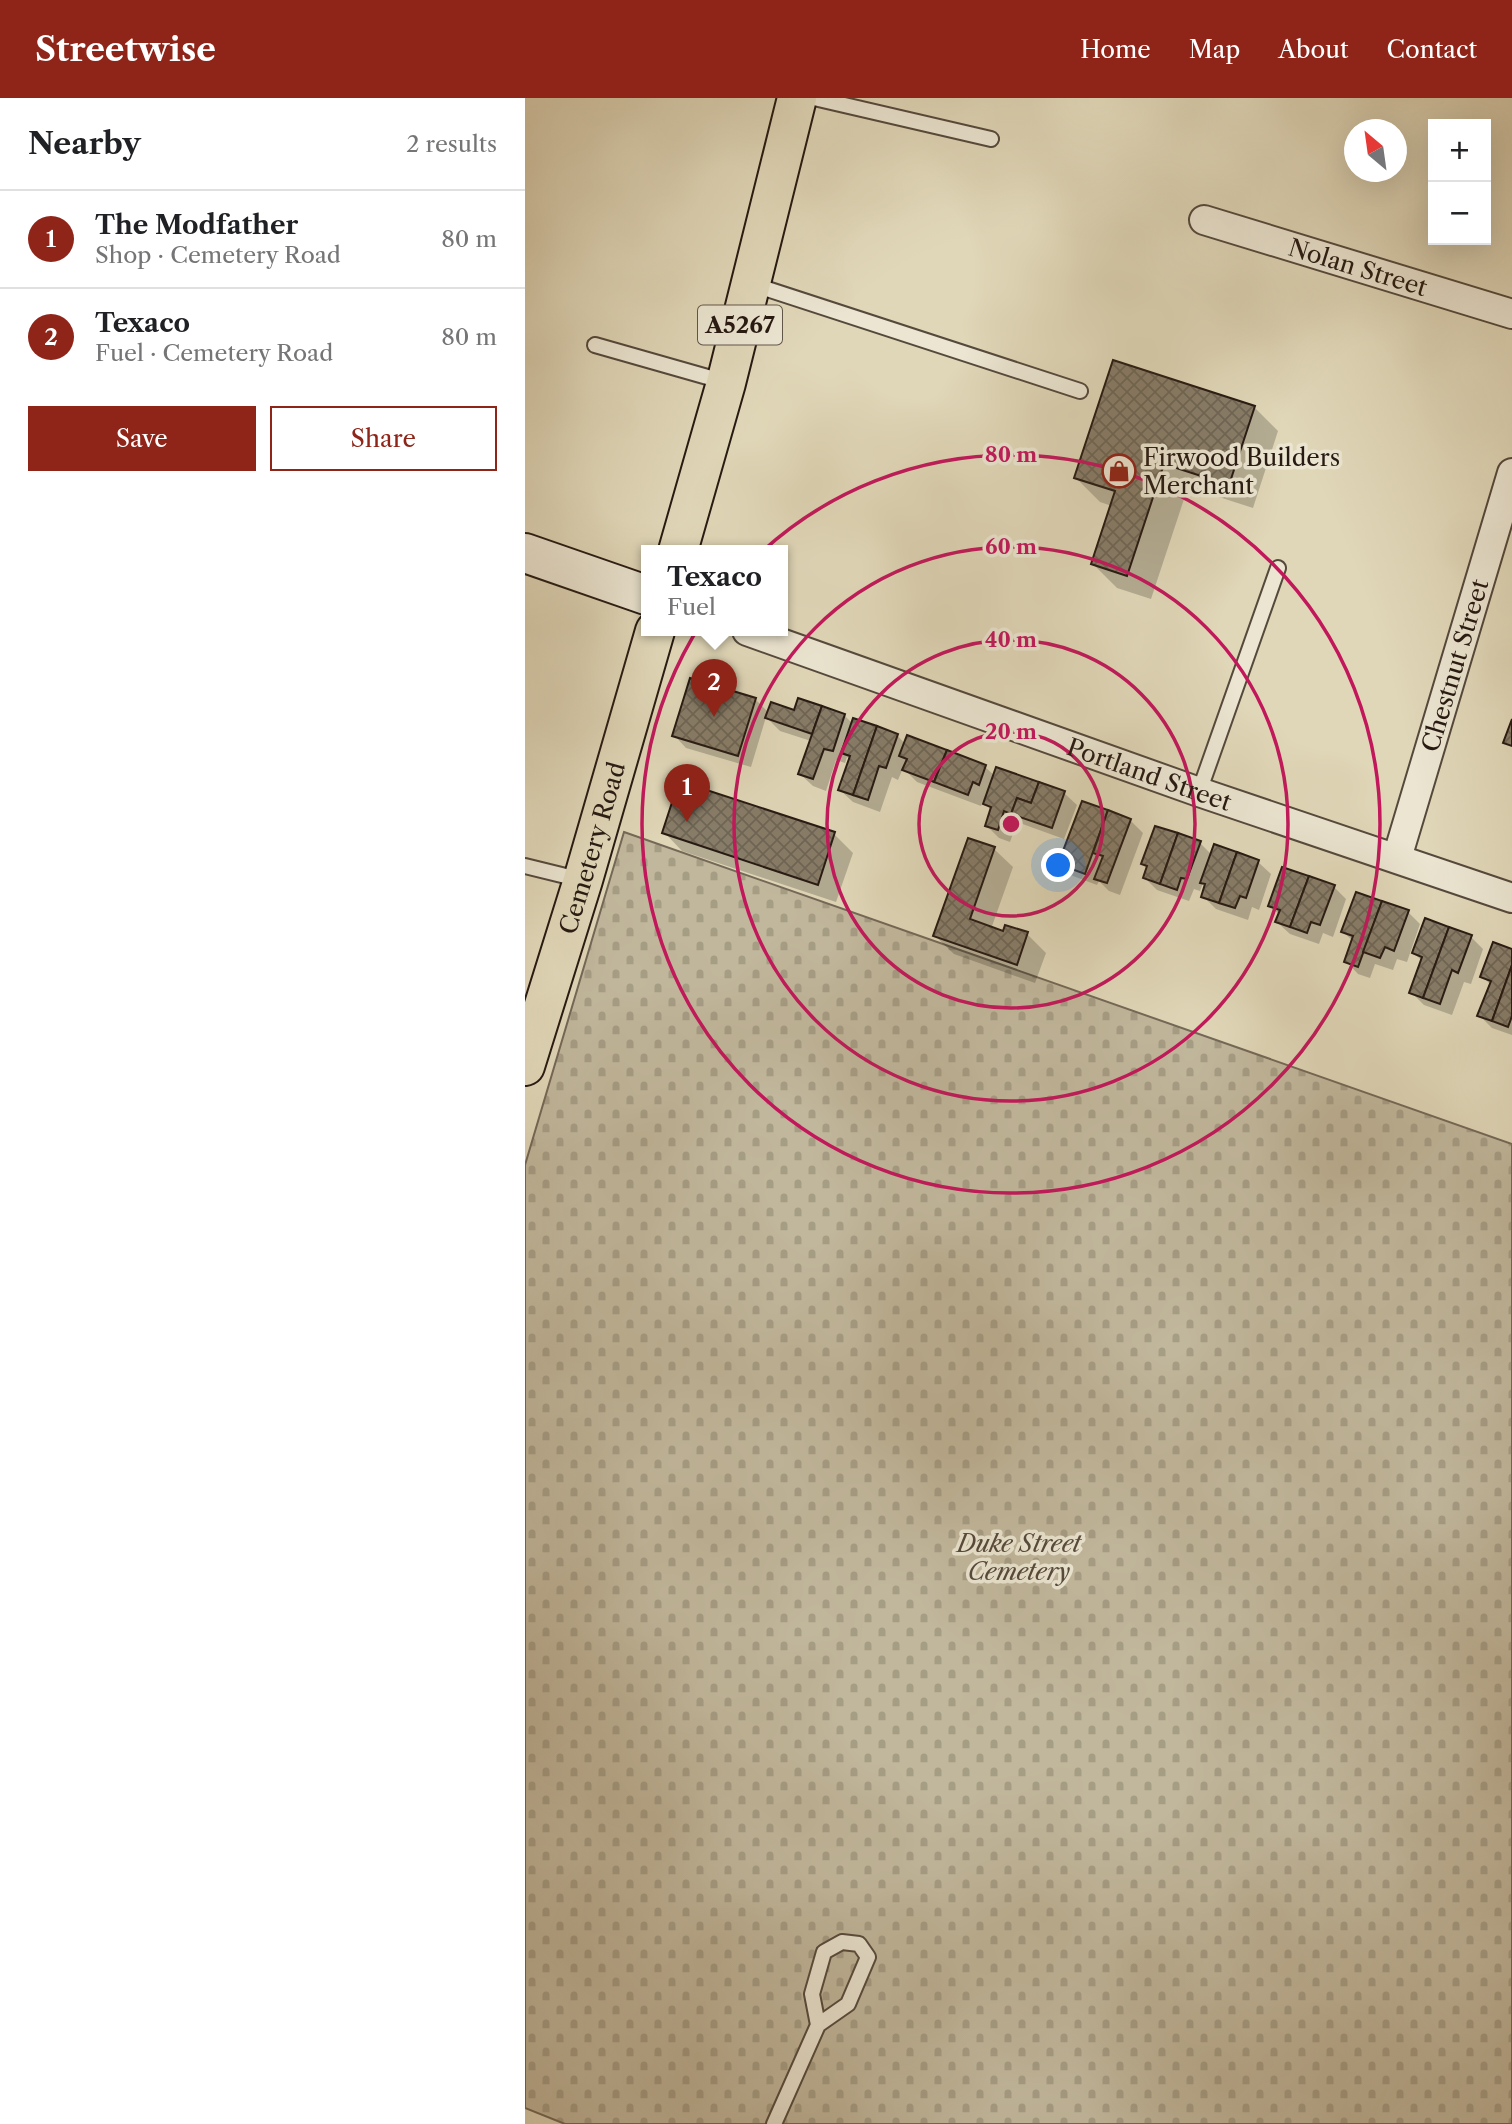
<!DOCTYPE html>
<html lang="en">
<head>
<meta charset="utf-8">
<style>
	:root { --surface:#fff; --page:#f2f2f2; --text:#202124; --muted:#757577; --line:#e0e0e0; --accent:#8f2418 }
	body { margin:0; font-family:"Libre Caslon Text",serif; background:var(--page); color:var(--text) }
	.controls { position:absolute; right:21px; top:21px; display:grid; overflow:hidden; border-radius:0px; box-shadow:0 7px 28px #0002 }
	.controls button { width:63px; height:63px; display:grid; place-items:center; padding:0; border:0; border-bottom:2px solid var(--line); background:var(--surface); color:var(--text); font:35px sans-serif }
	.compass { position:absolute; left:819px; top:21px; width:63px; height:63px; border-radius:50%; background:var(--surface); box-shadow:0 7px 28px #0002; rotate:331deg }
	.you { position:absolute; left:534px; top:768px; width:24px; height:24px; margin:-18px; border:5px solid #fff; border-radius:50%; background:#1a73e8; box-shadow:0 0 0 10px #1a73e833 }
	.badge { display:grid; place-items:center; width:46px; height:46px; border-radius:50%; background:var(--accent); color:#fff; font-size:23px; font-weight:700 }
	.pin { position:absolute; translate:-50% -58px; filter:drop-shadow(0 2px 4px #0008) }
	.pin::after { content:''; position:absolute; top:37px; width:24px; height:21px; background:inherit; clip-path:polygon(0 0,100% 0,50% 100%) }
	.popup { position:absolute; left:116px; top:447px; width:147px; height:91px; box-sizing:border-box; display:grid; place-content:center; border-radius:0px; background:var(--surface); filter:drop-shadow(0 2px 5px #0005); font-size:23px; white-space:nowrap; color:var(--muted) }
	.popup b { font-size:26px; color:var(--text) }
	.popup::after { content:''; position:absolute; left:50%; top:100%; margin-left:-14px; border:14px solid transparent; border-top-color:var(--surface) }
	.list { margin:0; padding:0; list-style:none }
	h2 { display:flex; justify-content:space-between; align-items:center; height:91px; margin:0; padding:0 28px; font-size:30px }
	h2 small { font-size:23px; font-weight:400; color:var(--muted) }
	.list li { display:grid; grid-template-columns:46px 1fr auto; gap:21px; align-items:center; box-sizing:border-box; height:98px; padding:0 28px; border-top:2px solid var(--line) }
	.list b { display:block; font-size:26px; white-space:nowrap }
	.list p { margin:0; font-size:23px; white-space:nowrap; color:var(--muted) }
	.list em { font-size:23px; font-style:normal; color:var(--muted) }
	.actions { display:flex; gap:14px; padding:21px 28px }
	.actions a { flex:1; padding:16px 0; border:2px solid var(--accent); border-radius:0px; text-align:center; font-size:24px; color:var(--accent) }
	.actions .main { background:var(--accent); color:#fff }
	.map { position:relative; flex:none; width:987px; height:2026px; overflow:hidden }
	header { display:flex; align-items:center; gap:42px; box-sizing:border-box; height:98px; padding:0 35px; background:var(--accent); color:#fff }
	header strong { font-size:33px }
	nav { display:flex; gap:38px; margin-inline-start:auto; font-size:24px }
	main { display:flex }
	aside { flex:1; background:var(--surface) }
	.map>svg:first-child { display:block }
	.cemetery { fill:url(#cemetery-stones); stroke:#746857; stroke-width:2 }
	.shadow { fill:#0003 }
	.building { fill:url(#building-cross-hatch); stroke:#271a12; stroke-width:2 }
	.lines { fill:none; stroke-linecap:round; stroke-linejoin:round }
	.lane-casing { stroke:#55493c; stroke-width:18 }
	.street-casing { stroke:#55493c; stroke-width:32 }
	.secondary-casing { stroke:#271a12; stroke-width:42 }
	.primary-casing { stroke:#271a12; stroke-width:42 }
	.lane { stroke:#ebe5d1; stroke-width:14 }
	.street { stroke:#ebe5d1; stroke-width:28 }
	.secondary { stroke:#ebe5d1; stroke-width:38 }
	.primary { stroke:#e0d7b8; stroke-width:38 }
	.ring { fill:none; stroke:#c2185b; stroke-width:3.5 }
	.labels { text-anchor:middle; dominant-baseline:central; stroke-width:7; stroke-linejoin:round; paint-order:stroke }
	.shield { fill:#ebe5d1; stroke:#62574b; stroke-width:2 }
	.shield-label { font-size:23px; font-weight:bold; fill:#271a12 }
	.street-label { font-size:24px; fill:#271a12; stroke:#ebe5d1 }
	.poi-label { font-size:24px; fill:#271a12; stroke:#ebe5d1; text-anchor:start }
	.park-label { font-size:24px; font-style:italic; fill:#55493b; stroke:#ebe5d1 }
	.centre { fill:#c2185b; stroke:#ebe5d1; stroke-width:3.5 }
	.ring-label { font-size:21px; text-anchor:middle; font-weight:bold; fill:#c2185b; stroke:#ebe5d1; stroke-width:7; stroke-linejoin:round; paint-order:stroke }
</style>
</head>
<body>
<header>
<strong>Streetwise</strong>
<nav><a>Home</a><a>Map</a><a>About</a><a>Contact</a></nav>
</header>
<main>
<aside>
<h2>Nearby<small>2 results</small></h2>
<ul class="list">
<li><span class="badge">1</span><div><b>The Modfather</b><p>Shop · Cemetery Road</p></div><em>80 m</em></li>
<li><span class="badge">2</span><div><b>Texaco</b><p>Fuel · Cemetery Road</p></div><em>80 m</em></li>
</ul>
<div class="actions"><a class="main">Save</a><a>Share</a></div>
</aside>
<div class="map">
<svg width="987" height="2026" viewBox="0 0 987 2026">
	<defs>
		<pattern id="cemetery-stones" width="16" height="16" patternUnits="userSpaceOnUse" patternTransform="scale(1.75)"><rect width="16" height="16" fill="#c1b79c"/><path d="M2 7V4a2 2 0 0 1 4 0v3zM10 15v-3a2 2 0 0 1 4 0v3z" fill="#a69d85"/></pattern>
		<pattern id="building-cross-hatch" width="8" height="8" patternUnits="userSpaceOnUse" patternTransform="scale(1.75)"><rect width="8" height="8" fill="#877c68"/><path d="M0 0l8 8M0 8l8-8" fill="none" stroke="#6e6554"/></pattern>
	</defs>
	<rect width="100%" height="100%" fill="#e0d7b8"/>
	<filter id="stains"><feTurbulence type="fractalNoise" baseFrequency=".00286" numOctaves="4"/><feColorMatrix values="0 0 0 0 .2 0 0 0 0 .09 0 0 0 0 .02 0 0 0 .5 -.17"/></filter>
	<radialGradient id="worn" r=".72"><stop offset=".6" stop-color="#630" stop-opacity="0"/><stop offset="1" stop-color="#630" stop-opacity=".3"/></radialGradient>
	<!-- cemetery -->
	<polygon class="cemetery" points="99,734 987,1046 987,2026 40,2026 0,2010 0,1067"/>
	<!-- shadow -->
	<g class="shadow">
		<polygon points="729,309 753,333 728,410 663,389 626,501 592,490 568,466 587,408 575,404 551,380"/>
		<polygon points="166,582 231,602 244,615 270,614 274,602 320,618 328,626 372,637 380,646 383,639 460,669 470,678 539,695 552,707 539,741 492,724 485,744 474,740 462,728 467,713 458,703 456,708 392,684 378,670 373,682 367,679 355,714 328,704 315,692 325,662 322,659 320,665 311,662 301,693 288,688 275,676 286,643 255,633 241,619 226,669 161,650 149,637"/>
		<polygon points="558,705 605,722 618,735 595,797 584,793 574,783 572,787 548,778 535,766"/>
		<polygon points="139,734 309,736 328,755 311,804 157,753"/>
		<polygon points="675,745 687,757 733,764 746,776 734,812 727,809 723,822 691,811 678,798 682,789 678,785 675,793 669,791 664,803 632,792 620,780 623,770 618,766"/>
		<polygon points="469,751 488,769 466,831 479,835 502,836 521,855 510,885 429,856 410,838"/>
		<polygon points="809,789 821,801 808,839 798,835 794,846 765,836 752,824 755,817 745,808"/>
		<polygon points="883,814 895,826 882,864 872,861 868,872 850,866 845,880 833,876 821,863 828,843 818,834"/>
		<polygon points="946,839 958,851 946,886 939,884 927,917 899,907 886,894 897,863 889,855"/>
		<polygon points="987,852 987,937 967,930 955,918 966,887 957,878"/>
	</g>
	<!-- building -->
	<g class="building">
		<polygon points="588,262 730,308 704,387 639,366 602,478 566,466 590,393 549,380"/>
		<polygon points="165,580 231,600 213,658 147,638"/>
		<polygon points="273,600 297,608 287,636 240,620 246,604 269,612"/>
		<polygon points="297,608 320,616 308,653 299,651 288,681 273,676"/>
		<polygon points="328,620 352,628 328,697 313,692 325,658 316,655"/>
		<polygon points="987,621 987,648 978,645"/>
		<polygon points="352,628 373,636 361,670 354,668 343,702 328,697"/>
		<polygon points="382,637 422,652 409,684 377,672 382,661 374,658"/>
		<polygon points="422,652 461,667 454,687 448,684 443,697 409,684"/>
		<polygon points="471,669 514,684 506,705 492,700 486,716 479,713 473,732 460,728 466,709 458,706"/>
		<polygon points="154,683 310,734 293,787 137,735"/>
		<polygon points="514,684 540,693 527,730 486,716 492,700 506,705"/>
		<polygon points="557,703 583,712 560,776 533,766"/>
		<polygon points="583,712 606,721 582,785 569,781 578,758 568,755"/>
		<polygon points="630,728 653,735 635,786 618,780 622,768 616,766"/>
		<polygon points="653,735 676,743 662,781 656,780 652,792 635,786"/>
		<polygon points="443,740 470,749 445,821 478,833 480,827 503,834 492,867 408,838"/>
		<polygon points="689,746 712,754 694,805 676,799 680,786 675,785"/>
		<polygon points="712,754 734,762 721,800 715,798 710,810 694,805"/>
		<polygon points="757,769 784,778 765,829 750,824 755,812 743,808"/>
		<polygon points="784,778 810,787 795,827 786,824 782,835 765,829"/>
		<polygon points="831,794 857,803 833,869 819,864 828,838 816,834"/>
		<polygon points="857,803 884,812 869,853 860,849 855,860 838,854"/>
		<polygon points="900,820 924,829 898,900 884,895 897,859 887,855"/>
		<polygon points="924,829 947,837 933,875 927,872 915,906 898,900"/>
		<polygon points="968,844 987,851 987,867 967,923 952,918 966,883 955,879"/>
		<polygon points="987,867 987,918 983,929 967,923"/>
	</g>
	<g class="lines">
		<defs>
			<g id="lane">
				<polyline points="289,0 466,41"/>
				<polyline points="227,186 555,293"/>
				<polyline points="70,247 200,284"/>
				<polyline points="674,694 753,470"/>
				<polyline points="0,768 57,782"/>
				<polyline points="249,2026 293,1927 323,1906 343,1859 334,1846 317,1844 299,1854 287,1896 293,1927"/>
			</g>
			<g id="street">
				<path id="s1" d="M679,122L987,216"/>
				<path id="s2" d="M222,533L674,694L987,800"/>
				<path id="s3" d="M872,760L987,375"/>
			</g>
			<polyline id="secondary" points="0,455 121,497"/>
			<g id="primary">
				<polyline points="153,453 201,285 272,0"/>
				<path id="s4" d="M0,968L58,782L130,533"/>
			</g>
		</defs>
		<!-- lane casing -->
		<use href="#lane" class="lane-casing"/>
		<!-- street casing -->
		<use href="#street" class="street-casing"/>
		<!-- secondary casing -->
		<use href="#secondary" class="secondary-casing"/>
		<!-- primary casing -->
		<use href="#primary" class="primary-casing"/>
		<!-- lane -->
		<use href="#lane" class="lane"/>
		<!-- street -->
		<use href="#street" class="street"/>
		<!-- secondary -->
		<use href="#secondary" class="secondary"/>
		<!-- primary -->
		<use href="#primary" class="primary"/>
	</g>
	<!-- distance rings -->
	<g class="ring">
		<circle cx="486" cy="726" r="92"/>
		<circle cx="486" cy="726" r="184"/>
		<circle cx="486" cy="726" r="277"/>
		<circle cx="486" cy="726" r="369"/>
	</g>
	<!-- icons -->
	<defs>
		<symbol id="shop-ring" viewBox="-11 -11 22 22"><circle r="9.5" fill="#ebe5d1" stroke="#8f2418" stroke-width="1.5"/><path d="M-5-2.5h2.3a2.7 3.5 0 0 1 5.4 0H5L5.5 6h-11ZM-1.5-2.5h3a1.5 2.3 0 0 0-3 0Z" fill="#8f2418"/></symbol>
	</defs>
	<g fill-rule="evenodd">
		<use href="#shop-ring" x="575" y="354" width="38" height="38"/>
	</g>
	<g class="labels">
		<!-- shield labels -->
		<rect class="shield" x="173" y="207.5" width="84" height="39" rx="5"/>
		<g class="shield-label">
			<text x="215" y="227">A5267</text>
		</g>
		<!-- street labels -->
		<g class="street-label">
			<text stroke="none"><textPath href="#s1" startOffset="161">Nolan Street</textPath></text>
			<text stroke="none"><textPath href="#s3" startOffset="201">Chestnut Street</textPath></text>
			<text stroke="none"><textPath href="#s2" startOffset="427">Portland Street</textPath></text>
			<text stroke="none"><textPath href="#s4" startOffset="228">Cemetery Road</textPath></text>
		</g>
		<!-- poi labels -->
		<g class="poi-label">
			<text x="618" y="359">Firwood Builders<tspan x="618" dy="28">Merchant</tspan></text>
		</g>
		<!-- park labels -->
		<g class="park-label">
			<text x="494" y="1445">Duke Street<tspan x="494" dy="28">Cemetery</tspan></text>
		</g>
	</g>
	<circle cx="486" cy="726" r="10" class="centre"/>
	<g class="ring-label">
		<text x="486" y="364">80 m</text>
		<text x="486" y="456">60 m</text>
		<text x="486" y="549">40 m</text>
		<text x="486" y="641">20 m</text>
	</g>
	<rect width="100%" height="100%" filter="url(#stains)"/>
	<rect width="100%" height="100%" fill="url(#worn)"/>
</svg>
<div class="controls">
<button>+</button>
<button>−</button>
</div>
<svg class="compass" viewBox="-18 -18 36 36"><path d="M0-13l5 13h-10z" fill="#e53935"/><path d="M0 13l5-13h-10z" fill="#757577"/></svg>
<div class="you"></div>
<div class="pin badge" style="left:162px;top:724px">1</div>
<div class="pin badge" style="left:189px;top:619px">2</div>
<div class="popup"><b>Texaco</b>Fuel</div>
</div>
</main>
</body>
</html>
